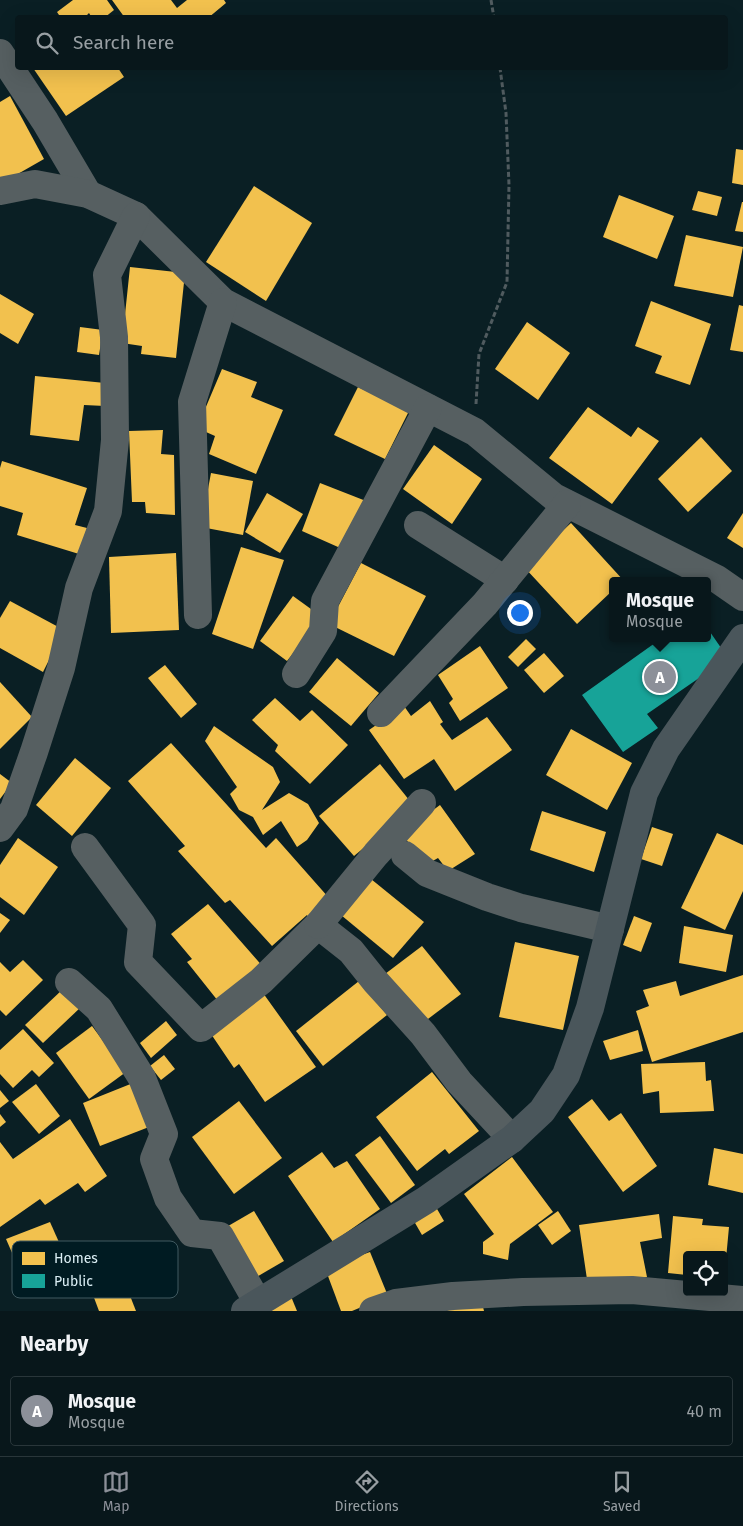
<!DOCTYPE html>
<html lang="en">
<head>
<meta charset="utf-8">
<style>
	:root { --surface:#08171b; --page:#112024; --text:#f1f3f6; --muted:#989fa3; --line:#29363a; --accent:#8c9099 }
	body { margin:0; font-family:"Fira Sans",sans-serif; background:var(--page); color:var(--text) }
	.controls { position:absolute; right:15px; bottom:15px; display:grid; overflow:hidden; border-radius:5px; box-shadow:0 5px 20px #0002 }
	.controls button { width:45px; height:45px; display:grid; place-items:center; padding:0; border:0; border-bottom:1px solid var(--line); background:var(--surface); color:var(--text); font:25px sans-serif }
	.you { position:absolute; left:519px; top:612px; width:18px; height:18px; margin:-12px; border:4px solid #fff; border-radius:50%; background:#1a73e8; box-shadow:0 0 0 8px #1a73e833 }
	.badge { display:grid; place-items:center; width:32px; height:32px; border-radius:50%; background:var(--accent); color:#fff; font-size:16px; font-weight:700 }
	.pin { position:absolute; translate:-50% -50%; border:2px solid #fff; box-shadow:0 1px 5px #0006 }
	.popup { position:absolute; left:609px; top:577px; width:102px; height:65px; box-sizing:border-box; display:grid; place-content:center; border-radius:5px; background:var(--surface); filter:drop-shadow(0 1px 4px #0005); font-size:16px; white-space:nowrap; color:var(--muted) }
	.popup b { font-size:19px; color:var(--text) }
	.popup::after { content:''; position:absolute; left:50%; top:100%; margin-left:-10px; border:10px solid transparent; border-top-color:var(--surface) }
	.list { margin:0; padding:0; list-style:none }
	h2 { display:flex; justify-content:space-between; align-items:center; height:65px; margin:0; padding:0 20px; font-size:21px }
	h2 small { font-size:16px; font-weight:400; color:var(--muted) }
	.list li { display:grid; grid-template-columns:32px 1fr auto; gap:15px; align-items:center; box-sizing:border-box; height:70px; margin:0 10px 10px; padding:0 10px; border:1px solid var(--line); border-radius:5px }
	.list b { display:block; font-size:19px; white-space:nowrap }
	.list p { margin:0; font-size:16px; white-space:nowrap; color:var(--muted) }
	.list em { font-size:16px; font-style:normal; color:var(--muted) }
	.icon { flex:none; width:28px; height:28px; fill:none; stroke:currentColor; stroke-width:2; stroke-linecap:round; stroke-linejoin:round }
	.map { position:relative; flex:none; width:743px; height:1311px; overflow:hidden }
	.search { position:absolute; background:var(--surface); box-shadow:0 5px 20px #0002; left:15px; right:15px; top:15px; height:55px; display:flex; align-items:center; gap:12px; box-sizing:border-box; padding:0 18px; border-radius:5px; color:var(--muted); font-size:19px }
	.sheet { height:145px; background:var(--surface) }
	nav { display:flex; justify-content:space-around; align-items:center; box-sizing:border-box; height:70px; border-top:1px solid var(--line); background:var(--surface); font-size:14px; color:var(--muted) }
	nav a { display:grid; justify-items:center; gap:2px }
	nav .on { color:var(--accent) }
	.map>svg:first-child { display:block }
	.homes { fill:#f2c14e }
	.public { fill:#17a398 }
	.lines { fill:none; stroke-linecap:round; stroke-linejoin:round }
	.path { stroke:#505b5f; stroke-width:3; stroke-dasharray:5 2.5; stroke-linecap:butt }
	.street { stroke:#565f61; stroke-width:28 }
	.secondary { stroke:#4a565b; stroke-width:28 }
	.key { fill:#001b22; stroke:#415a61; stroke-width:1 }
	.key-label { font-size:14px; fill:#daeef4 }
</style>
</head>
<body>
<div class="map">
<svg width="743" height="1311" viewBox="0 0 743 1311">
	<rect width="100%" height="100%" fill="#0a1f24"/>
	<!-- homes -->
	<g class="homes">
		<polygon points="73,0 107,0 114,10 104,18 92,18 89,13 84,18 61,18 57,12"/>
		<polygon points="112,0 171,0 177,8 187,0 224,0 226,3 208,18 125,18"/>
		<polygon points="33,68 118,68 124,77 66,116"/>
		<polygon points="10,96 44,159 2,183 0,179 0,102"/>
		<polygon points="736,149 743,150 743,185 732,183"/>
		<polygon points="254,186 312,223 266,301 206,262"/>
		<polygon points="698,191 722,197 717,216 692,210"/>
		<polygon points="619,195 674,216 657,259 603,237"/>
		<polygon points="742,202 743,202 743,232 735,231"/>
		<polygon points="686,235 743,247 733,297 674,286"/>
		<polygon points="130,267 185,273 176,358 141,354 142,346 122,343"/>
		<polygon points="0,294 34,314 18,344 0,333"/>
		<polygon points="651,301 711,324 690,385 655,373 662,356 635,346"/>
		<polygon points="739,305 743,306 743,352 730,350"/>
		<polygon points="527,322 570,353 538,400 495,369"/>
		<polygon points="80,327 103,330 99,355 77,352"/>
		<polygon points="222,369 257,382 251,397 283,410 256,474 209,454 215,436 197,428"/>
		<polygon points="35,376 105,383 105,406 84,405 79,441 30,435"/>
		<polygon points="358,387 409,411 385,459 334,435"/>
		<polygon points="588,407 631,437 638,427 659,441 612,504 549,458"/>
		<polygon points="163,430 161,454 174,455 175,515 146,513 145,502 132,502 129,431"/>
		<polygon points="701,437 732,471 688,512 658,479"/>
		<polygon points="434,445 482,479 452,524 403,489"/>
		<polygon points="2,461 87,488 75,525 87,528 79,554 17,535 23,513 0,506 0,468"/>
		<polygon points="211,473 253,481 243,535 201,527"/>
		<polygon points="320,483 366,501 347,551 302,531"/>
		<polygon points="267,493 303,514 280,553 245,532"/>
		<polygon points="743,513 743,548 727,538"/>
		<polygon points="571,523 624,581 612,581 612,591 577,624 524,567"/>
		<polygon points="241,547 284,560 253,649 212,634"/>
		<polygon points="176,553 179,630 111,633 109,557"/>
		<polygon points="361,563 426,596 394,656 329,624"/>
		<polygon points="293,596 322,617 287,661 260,641"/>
		<polygon points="10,601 64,630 43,672 0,648 0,618"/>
		<polygon points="526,639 536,649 518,667 508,657"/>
		<polygon points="480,646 508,688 460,721 449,703 453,699 438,675"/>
		<polygon points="544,653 564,676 544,693 524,670"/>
		<polygon points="337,658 379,693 351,726 309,692"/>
		<polygon points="165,665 197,704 181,718 148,678"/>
		<polygon points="0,682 32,717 0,749"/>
		<polygon points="275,698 300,721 312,710 348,745 310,784 275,751 278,745 252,720"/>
		<polygon points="430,701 443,722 440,724 452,740 487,717 512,750 455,791 434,759 404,779 369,730 404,706 411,716"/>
		<polygon points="214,726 273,767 280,782 262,810 289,793 308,804 319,823 307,840 297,847 281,821 263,835 253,817 239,810 230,794 237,787 205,741"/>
		<polygon points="571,729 632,763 607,810 546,775"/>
		<polygon points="171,743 266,848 276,838 329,898 308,917 307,915 272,946 230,900 225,903 178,851 185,846 128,781"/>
		<polygon points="75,758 111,788 72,836 36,805"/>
		<polygon points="380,764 414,806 354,856 319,816"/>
		<polygon points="0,774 12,783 0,799"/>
		<polygon points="440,805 475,854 448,871 438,858 424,866 402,833"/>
		<polygon points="542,811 606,832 594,872 530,850"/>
		<polygon points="652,827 673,834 662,866 641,859"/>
		<polygon points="717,833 743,845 743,891 725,930 681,908"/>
		<polygon points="18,838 58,867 24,915 0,897 0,865"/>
		<polygon points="371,879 424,922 393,958 341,915"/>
		<polygon points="208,904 265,969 222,1006 187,962 192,959 171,934"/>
		<polygon points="0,913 10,920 0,933"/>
		<polygon points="634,916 652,923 641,952 623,945"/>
		<polygon points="684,926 733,935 726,972 679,963"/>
		<polygon points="515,942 579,956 563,1030 499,1017"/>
		<polygon points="422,946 461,994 424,1022 385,974"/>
		<polygon points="23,960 43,980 6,1016 0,1010 0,962 10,972"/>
		<polygon points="743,975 743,1032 652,1062 636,1011 649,1006 643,990 676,981 680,996"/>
		<polygon points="359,981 387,1015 323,1066 296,1031"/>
		<polygon points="63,989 81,1007 43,1043 25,1025"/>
		<polygon points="263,993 316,1067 265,1102 239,1064 234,1068 209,1031"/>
		<polygon points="166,1021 177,1035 151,1058 140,1043"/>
		<polygon points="92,1026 126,1072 89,1099 56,1053"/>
		<polygon points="23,1029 54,1063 39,1077 32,1070 13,1088 0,1074 0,1050"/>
		<polygon points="638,1030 643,1051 610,1060 603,1041"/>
		<polygon points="164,1055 175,1069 161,1080 150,1066"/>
		<polygon points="705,1062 706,1081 711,1080 714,1111 660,1113 659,1091 643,1094 641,1064"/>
		<polygon points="432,1072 479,1131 449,1154 445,1149 417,1171 376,1117"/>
		<polygon points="133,1083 149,1127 100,1146 83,1103"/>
		<polygon points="36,1084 60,1116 39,1134 12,1102"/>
		<polygon points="0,1090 9,1101 0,1108"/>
		<polygon points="592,1099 609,1121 621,1113 657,1166 623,1192 568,1117"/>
		<polygon points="239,1101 282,1158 234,1194 192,1137"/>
		<polygon points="0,1114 6,1122 0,1127"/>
		<polygon points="70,1119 107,1176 85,1192 78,1183 45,1205 40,1199 0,1227 0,1142 13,1159"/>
		<polygon points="380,1136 415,1185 391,1203 355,1155"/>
		<polygon points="714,1148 743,1154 743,1193 708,1185"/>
		<polygon points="322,1152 334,1168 347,1161 380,1209 333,1242 288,1176"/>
		<polygon points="512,1157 553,1212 510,1244 508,1260 483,1254 483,1242 494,1234 464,1194"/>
		<polygon points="433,1202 444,1221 422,1235 411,1216"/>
		<polygon points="254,1211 284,1261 253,1279 223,1229"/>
		<polygon points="558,1211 571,1231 552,1245 538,1225"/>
		<polygon points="659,1214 662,1238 640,1242 647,1277 588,1286 579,1225"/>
		<polygon points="673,1216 703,1219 702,1225 729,1227 726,1259 724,1255 687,1255 687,1275 668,1273"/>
		<polygon points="50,1222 74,1276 30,1294 6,1239"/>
		<polygon points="370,1252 388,1296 352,1311 341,1311 325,1268"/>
		<polygon points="116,1260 136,1311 99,1311 84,1271"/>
		<polygon points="290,1294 297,1311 265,1311"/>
		<polygon points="481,1299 484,1311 446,1311"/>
	</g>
	<!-- public -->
	<polygon class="public" points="708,629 728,658 647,714 658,728 623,752 582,695 662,638 708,638"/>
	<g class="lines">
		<!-- path -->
		<g class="path">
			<polyline points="491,0 494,18"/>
			<polyline points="476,404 479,354 507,282 509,185 506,113 500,68"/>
		</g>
		<!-- street -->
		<g class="street">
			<polyline points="0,53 45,121 88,194"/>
			<polyline points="0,191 35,184 88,194 136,216 223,302 475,432 554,497 717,579 743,597"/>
			<polyline points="418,525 505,580"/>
			<polyline points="198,615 192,402 223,302"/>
			<polyline points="296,674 323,631 325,601 428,408"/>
			<polyline points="381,713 485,604 567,504"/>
			<polyline points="0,828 14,809 34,752 61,668 79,588 108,511 115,440 114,337 107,275 136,216"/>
			<polyline points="85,847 142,925 138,962 201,1028 261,981 318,925 351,951 375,981 423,1034 459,1082 512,1139"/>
			<polyline points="405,855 427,873 487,897 521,908 610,929"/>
			<polyline points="318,925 376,854 422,803"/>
			<polyline points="69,982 99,1009 142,1078 164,1134 154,1159 168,1198 192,1233 220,1236 258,1303"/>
			<polyline points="373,1311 396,1303 453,1296 523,1292 632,1290 743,1300"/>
		</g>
		<!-- secondary -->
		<polyline class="secondary" points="245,1311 426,1200 512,1139 542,1111 566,1075 590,1008 644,793 666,749 743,638"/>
	</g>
	<!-- legend -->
	<rect x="12" y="1241" width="166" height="57" rx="8" class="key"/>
	<rect x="22" y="1252" width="23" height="13" fill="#f2c14e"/>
	<rect x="22" y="1274" width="23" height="14" fill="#17a398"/>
	<g class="key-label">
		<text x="54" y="1263">Homes</text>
		<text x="54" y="1286">Public</text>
	</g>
</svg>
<div class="controls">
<button><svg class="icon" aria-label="locate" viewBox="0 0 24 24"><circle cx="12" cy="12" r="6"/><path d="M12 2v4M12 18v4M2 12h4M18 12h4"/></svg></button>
</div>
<div class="you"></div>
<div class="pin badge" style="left:660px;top:677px">A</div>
<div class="popup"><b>Mosque</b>Mosque</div>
<div class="search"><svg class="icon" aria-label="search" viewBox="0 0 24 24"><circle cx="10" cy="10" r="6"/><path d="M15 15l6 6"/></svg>Search here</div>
</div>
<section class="sheet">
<h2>Nearby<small></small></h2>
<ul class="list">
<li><span class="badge">A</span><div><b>Mosque</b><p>Mosque</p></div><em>40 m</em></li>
</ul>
</section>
<nav>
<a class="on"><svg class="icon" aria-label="map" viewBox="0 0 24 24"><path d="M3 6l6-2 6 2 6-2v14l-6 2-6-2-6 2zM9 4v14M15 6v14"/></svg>Map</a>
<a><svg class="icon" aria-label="directions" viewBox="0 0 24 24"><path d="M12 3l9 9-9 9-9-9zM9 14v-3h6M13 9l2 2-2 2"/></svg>Directions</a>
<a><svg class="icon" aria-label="saved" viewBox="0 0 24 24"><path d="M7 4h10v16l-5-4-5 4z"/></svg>Saved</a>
</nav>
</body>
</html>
